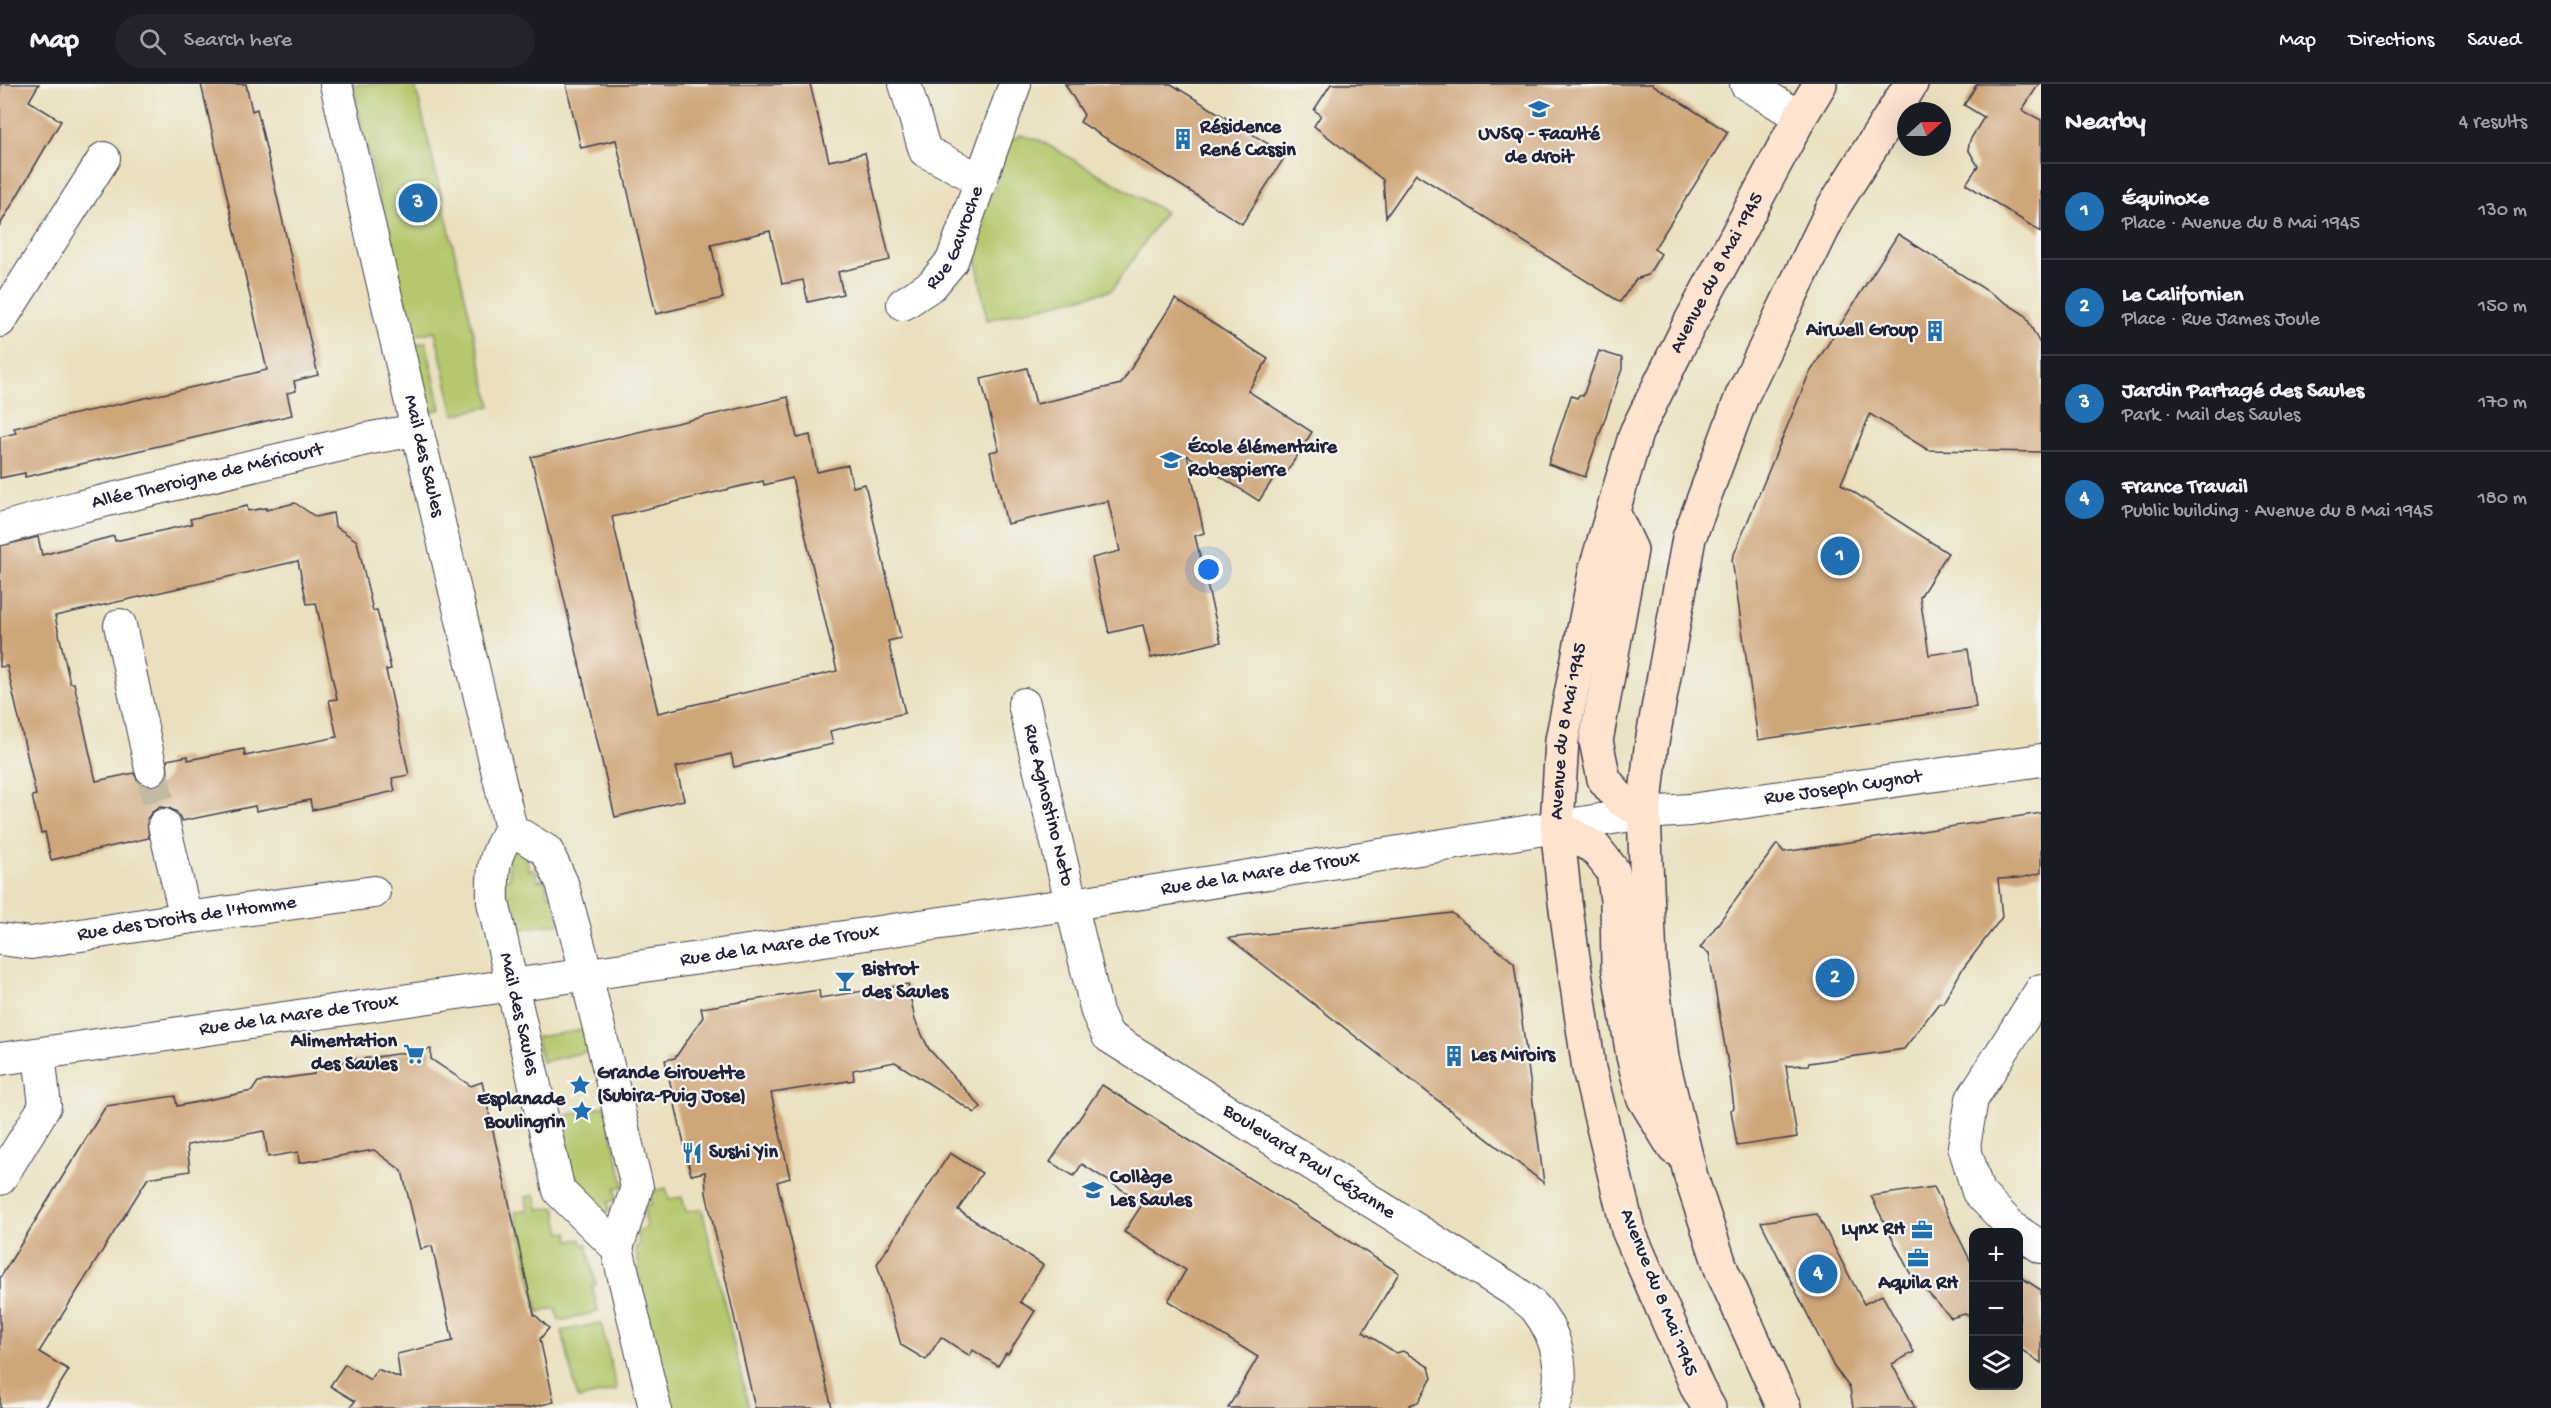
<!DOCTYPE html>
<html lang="en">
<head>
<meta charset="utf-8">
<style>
	:root { --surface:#171b24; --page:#20242c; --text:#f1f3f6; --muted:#9ea1a6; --line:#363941; --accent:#1f6fb2 }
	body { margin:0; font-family:"Gochi Hand",sans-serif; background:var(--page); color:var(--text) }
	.controls { position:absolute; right:18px; bottom:18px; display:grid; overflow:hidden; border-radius:12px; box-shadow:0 6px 24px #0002 }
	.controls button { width:54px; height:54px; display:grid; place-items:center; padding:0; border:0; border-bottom:2px solid var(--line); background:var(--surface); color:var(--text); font:30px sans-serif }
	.compass { position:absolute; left:1897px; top:18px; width:54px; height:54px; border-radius:50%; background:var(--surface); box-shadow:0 6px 24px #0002; rotate:69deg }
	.you { position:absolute; left:1209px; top:486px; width:21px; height:21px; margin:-15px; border:4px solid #fff; border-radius:50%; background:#1a73e8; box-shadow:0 0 0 9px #1a73e833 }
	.badge { display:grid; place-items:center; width:39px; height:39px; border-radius:50%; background:var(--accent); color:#fff; font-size:20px; font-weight:700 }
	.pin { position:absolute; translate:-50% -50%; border:3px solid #fff; box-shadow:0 2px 6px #0006 }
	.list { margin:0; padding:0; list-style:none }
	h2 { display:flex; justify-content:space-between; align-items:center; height:78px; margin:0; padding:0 24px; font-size:26px }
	h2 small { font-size:20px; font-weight:400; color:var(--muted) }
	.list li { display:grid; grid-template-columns:39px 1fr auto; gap:18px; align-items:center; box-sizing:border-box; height:96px; padding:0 24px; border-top:2px solid var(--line) }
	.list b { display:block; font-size:22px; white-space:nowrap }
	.list p { margin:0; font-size:20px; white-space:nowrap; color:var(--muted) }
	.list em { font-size:20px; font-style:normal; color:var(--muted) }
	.icon { flex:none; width:33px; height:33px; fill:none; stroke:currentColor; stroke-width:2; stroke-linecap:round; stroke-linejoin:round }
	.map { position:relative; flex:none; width:2041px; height:1324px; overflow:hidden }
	header { display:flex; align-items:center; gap:36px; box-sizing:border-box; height:84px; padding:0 30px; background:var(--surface); border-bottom:2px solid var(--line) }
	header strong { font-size:28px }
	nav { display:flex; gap:33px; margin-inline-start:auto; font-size:21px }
	.search { width:420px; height:54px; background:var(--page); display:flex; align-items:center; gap:15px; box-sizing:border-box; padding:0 21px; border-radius:33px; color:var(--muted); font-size:22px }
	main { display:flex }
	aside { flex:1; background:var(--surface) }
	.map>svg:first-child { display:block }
	.green { fill:#b4c86c; stroke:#6b7554; stroke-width:1.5 }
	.building { fill:#cfa679; fill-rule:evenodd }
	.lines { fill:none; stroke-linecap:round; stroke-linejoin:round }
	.street-tunnel { stroke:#c2baa3; stroke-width:32; stroke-dasharray:32 16; stroke-linecap:butt }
	.street-casing { stroke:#403e4e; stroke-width:34 }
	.secondary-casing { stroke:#403e4e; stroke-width:36 }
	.street { stroke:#fff; stroke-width:32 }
	.secondary { stroke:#fde4d1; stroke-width:33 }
	.labels { text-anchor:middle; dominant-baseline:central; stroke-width:4.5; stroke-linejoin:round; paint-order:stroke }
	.poi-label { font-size:20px; font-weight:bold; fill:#22223b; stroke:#f6f6f2; text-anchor:start }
	.street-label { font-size:20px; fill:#22223b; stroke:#f6f6f2 }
</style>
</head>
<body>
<header>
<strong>Map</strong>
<div class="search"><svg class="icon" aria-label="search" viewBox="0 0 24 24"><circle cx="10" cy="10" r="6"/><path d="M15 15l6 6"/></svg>Search here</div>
<nav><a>Map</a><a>Directions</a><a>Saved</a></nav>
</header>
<main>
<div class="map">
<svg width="2041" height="1324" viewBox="0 0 2041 1324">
	<rect width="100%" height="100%" fill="#f6f6f2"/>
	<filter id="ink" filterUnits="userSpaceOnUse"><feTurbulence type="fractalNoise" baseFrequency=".0167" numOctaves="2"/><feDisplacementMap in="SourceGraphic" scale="12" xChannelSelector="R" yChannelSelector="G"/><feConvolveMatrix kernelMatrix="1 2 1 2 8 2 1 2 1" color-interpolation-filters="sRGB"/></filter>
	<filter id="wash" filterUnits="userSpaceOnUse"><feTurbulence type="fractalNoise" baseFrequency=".008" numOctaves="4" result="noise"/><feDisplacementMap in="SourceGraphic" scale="24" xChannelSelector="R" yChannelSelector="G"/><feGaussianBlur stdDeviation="1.35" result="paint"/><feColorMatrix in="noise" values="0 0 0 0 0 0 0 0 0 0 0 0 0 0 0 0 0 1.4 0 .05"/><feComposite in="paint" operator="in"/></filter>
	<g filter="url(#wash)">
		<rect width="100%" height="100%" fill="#eae0bd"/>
		<!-- green -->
		<g class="green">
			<polygon points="352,0 415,0 491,322 454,331 435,247 412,252"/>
			<polygon points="1020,51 1039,56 1165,128 1112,206 987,236 973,157 1009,58"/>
			<polygon points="426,258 441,325 429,328 414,261"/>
			<polygon points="523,761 529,786 535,785 538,797 545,795 548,811 554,810 561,839 511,847 503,796 510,794 507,765"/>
			<polygon points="588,945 593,966 542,978 536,953"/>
			<polygon points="605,1022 624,1102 615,1104 617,1116 608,1118 610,1127 595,1130 591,1112 582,1114 580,1105 573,1106 556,1034"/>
			<polygon points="666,1104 669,1115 682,1113 686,1128 702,1125 749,1324 670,1324 637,1187 640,1186 635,1163 639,1161 636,1147 646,1144 644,1122 651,1120 648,1108"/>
			<polygon points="535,1111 539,1126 555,1123 561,1149 568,1148 570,1157 581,1155 582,1161 587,1160 596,1201 592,1202 598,1228 559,1237 556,1224 538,1228 515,1128 528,1125 526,1113"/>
			<polygon points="601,1239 617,1306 578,1315 562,1247"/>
		</g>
		<g id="blocks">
			<!-- building -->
			<g class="building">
				<polygon points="0,0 39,0 29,17 61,37 0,141"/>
				<polygon points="201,0 246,0 252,27 257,25 318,291 294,297 296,307 287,309 292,331 25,393 25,389 0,394 0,353 16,349 14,344 267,286"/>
				<polygon points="566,0 810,0 829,77 865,69 890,176 838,188 843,210 808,218 803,196 782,200 770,147 745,153 711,161 723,214 656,230 616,56 581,64"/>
				<polygon points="1065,0 1171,0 1286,71 1242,140 1080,38 1084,31"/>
				<polygon points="1331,0 1652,0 1728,48 1654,165 1661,170 1648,191 1636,195 1620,218 1416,90 1386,133 1383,96 1314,42 1321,31 1314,26"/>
				<polygon points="1977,0 2039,0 2022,26 2041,36 2041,148 1966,100 1978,82 1968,65 1970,56 1984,33 1964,21"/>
				<polygon points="1898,150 2025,231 2041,262 2041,368 1928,366 1870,330 1841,400 1948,469 1920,513 1929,571 1968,565 1976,623 1758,656 1732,475 1809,290"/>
				<polygon points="1175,215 1268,275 1248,307 1312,348 1285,391 1278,387 1259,417 1187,371 1204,449 1195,452 1221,558 1151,574 1143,541 1109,549 1092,474 1120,467 1108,417 1007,440 990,368 999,366 981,295 1027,284 1036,320 1121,300"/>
				<polygon points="1599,267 1622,274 1622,285 1585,393 1548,380 1571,312 1577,314 1579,311 1583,312"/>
				<path d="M788,313L797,354L810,351L817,388L848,381L853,403L865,400L901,554L888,557L905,629L830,647L833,660L734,683L731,670L676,683L684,716L615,733L531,373ZM792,394L837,587L658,629L612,433L763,397L764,401Z"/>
				<path d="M295,419L316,433L333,429L335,442L357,457L373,527L377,526L391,585L386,586L409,691L392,694L395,707L312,726L310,716L256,727L255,722L182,737L177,728L169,724L160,723L152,728L147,735L149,754L51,776L45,748L41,749L32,712L36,711L7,582L0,583V462L38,453L42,471L114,452L115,457L192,440L190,435L247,422L248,427L266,424V426ZM298,477L307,520L316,519L337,615L329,616L337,653L245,672L244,665L188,676V672L167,676L168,691L163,699L154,703L146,702L138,697L134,689L96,697L74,599H70L55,532Z"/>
				<polygon points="2041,729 2041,789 2020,794 1998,795 2002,833 1962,886 1943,919 1939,919 1904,965 1809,979 1808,981 1786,982 1797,1053 1737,1062 1731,1026 1734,1024 1730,992 1709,869 1700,864 1777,760 1784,768"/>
				<polygon points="1452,829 1514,879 1544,1099 1229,854"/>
				<polygon points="908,900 915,936 929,965 981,1023 975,1029 895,978 853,986 854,996 771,1009 790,1094 777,1098 832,1324 755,1324 706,1109 705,1088 691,1091 665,976 675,974 703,933 701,924 819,906 820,914"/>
				<polygon points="431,965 431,975 471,1002 482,998 534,1230 549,1244 540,1255 554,1318 528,1324 350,1324 355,1317 330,1302 345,1280 370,1296 377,1285 400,1294 397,1270 453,1257 432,1162 421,1165 402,1087 374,1066 299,1079 298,1068 268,1073 264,1047 187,1061 190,1087 148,1094 39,1268 69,1286 45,1324 0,1324 0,1194 106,1022 175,1012 177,1022 252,1007 258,998 314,990 313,982"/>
				<polygon points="1102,1001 1399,1189 1363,1248 1396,1269 1403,1267 1429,1283 1432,1294 1418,1318 1410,1321 1407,1324 1228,1324 1258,1273 1168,1217 1186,1186 1124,1148 1143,1119 1082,1080 1074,1092 1050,1078"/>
				<polygon points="950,1069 982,1089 958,1126 1043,1181 1020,1218 1035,1227 1008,1270 1006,1269 998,1282 973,1266 970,1272 941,1253 926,1276 901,1261 877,1180"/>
				<polygon points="1934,1103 1971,1178 1974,1178 1974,1235 1965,1230 1951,1234 1910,1189 1871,1112"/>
				<polygon points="1817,1130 1864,1220 1882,1211 1914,1268 1892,1280 1915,1324 1853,1324 1850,1304 1834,1283 1761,1138"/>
				<polygon points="2019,1192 2041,1206 2041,1279 2019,1264"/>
			</g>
		</g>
	</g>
	<g filter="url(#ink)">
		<use href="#blocks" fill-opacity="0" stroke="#403e4e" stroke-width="1.5"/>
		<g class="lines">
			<!-- street-tunnel -->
			<polyline class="street-tunnel" points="151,685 164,741"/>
			<defs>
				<g id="street">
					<path id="s1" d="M336,0L511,745C493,772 492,786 493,818L559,1107L617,1164"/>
					<polyline points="905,0 925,67 981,96"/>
					<polyline points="1746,0 1800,33"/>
					<path id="s2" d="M903,220L932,201L952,177L1015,0"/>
					<polyline points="0,237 104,74"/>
					<path id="s3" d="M0,445L78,423L371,354L417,346"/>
					<polyline points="120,541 151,685"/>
					<path id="s4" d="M1024,620L1097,928L1108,952L1511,1205C1519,1211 1531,1218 1537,1226C1558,1253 1567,1292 1553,1324"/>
					<polyline points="164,741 186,834"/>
					<polyline points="511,745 547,767 562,799 581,869 637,1103 617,1164 655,1324"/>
					<path id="s5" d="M0,855L31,859L186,834L374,808"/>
					<polyline points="2041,906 1972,1015 1964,1062 1978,1108 2014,1145 2041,1163"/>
					<path id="s6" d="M0,975L1073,820L1644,729L1690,726L2041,676"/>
					<polyline points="0,1095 45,1022 39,970"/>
				</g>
				<g id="secondary">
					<polyline points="1613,428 1631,466 1596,657 1604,695 1619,714 1644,729"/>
					<polyline points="1557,742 1595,764 1613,787 1617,816 1618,881 1633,972 1643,1013 1674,1064"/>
					<path id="s7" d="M1709,1324L1698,1305L1628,1146L1589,985L1565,818L1557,742L1562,656L1596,484L1636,349L1689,241L1800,33L1820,0"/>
					<polyline points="1784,1324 1722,1187 1691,1093 1662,974 1650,878 1644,729 1651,664 1689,454 1742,312 1834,122 1911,0"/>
				</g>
			</defs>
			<!-- street casing -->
			<use href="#street" class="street-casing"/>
			<!-- secondary casing -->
			<use href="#secondary" class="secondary-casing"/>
			<!-- street -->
			<use href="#street" class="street"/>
			<!-- secondary -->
			<use href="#secondary" class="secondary"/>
		</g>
	</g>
	<!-- icons -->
	<defs>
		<symbol id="university-bare" viewBox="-9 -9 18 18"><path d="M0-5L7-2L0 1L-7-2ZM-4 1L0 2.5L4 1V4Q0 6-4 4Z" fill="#1f6fb2" stroke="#f6f6f2" stroke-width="2.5" paint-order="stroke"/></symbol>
		<symbol id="building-bare" viewBox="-9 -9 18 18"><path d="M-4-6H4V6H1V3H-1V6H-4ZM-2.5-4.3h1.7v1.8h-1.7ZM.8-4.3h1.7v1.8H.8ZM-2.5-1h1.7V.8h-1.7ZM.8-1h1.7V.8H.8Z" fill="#1f6fb2" stroke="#f6f6f2" stroke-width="2.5" paint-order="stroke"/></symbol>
		<symbol id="school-bare" viewBox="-9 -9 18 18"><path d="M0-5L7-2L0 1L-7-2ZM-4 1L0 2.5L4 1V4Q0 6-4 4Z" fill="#1f6fb2" stroke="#f6f6f2" stroke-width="2.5" paint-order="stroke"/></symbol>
		<symbol id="bar-bare" viewBox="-9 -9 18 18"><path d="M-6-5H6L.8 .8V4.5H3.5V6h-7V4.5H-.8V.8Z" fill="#1f6fb2" stroke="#f6f6f2" stroke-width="2.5" paint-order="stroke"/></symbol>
		<symbol id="supermarket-bare" viewBox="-9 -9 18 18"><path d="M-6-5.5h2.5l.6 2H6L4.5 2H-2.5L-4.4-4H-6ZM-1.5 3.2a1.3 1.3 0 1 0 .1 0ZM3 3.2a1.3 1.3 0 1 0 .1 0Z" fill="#1f6fb2" stroke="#f6f6f2" stroke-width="2.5" paint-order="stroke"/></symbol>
		<symbol id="sight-bare" viewBox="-9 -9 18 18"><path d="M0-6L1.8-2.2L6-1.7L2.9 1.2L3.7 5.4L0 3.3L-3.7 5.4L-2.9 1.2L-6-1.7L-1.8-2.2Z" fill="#1f6fb2" stroke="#f6f6f2" stroke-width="2.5" paint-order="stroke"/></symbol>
		<symbol id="restaurant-bare" viewBox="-9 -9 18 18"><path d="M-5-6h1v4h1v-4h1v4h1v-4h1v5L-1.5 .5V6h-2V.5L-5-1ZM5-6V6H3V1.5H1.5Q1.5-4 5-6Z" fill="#1f6fb2" stroke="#f6f6f2" stroke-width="2.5" paint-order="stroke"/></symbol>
		<symbol id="office-bare" viewBox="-9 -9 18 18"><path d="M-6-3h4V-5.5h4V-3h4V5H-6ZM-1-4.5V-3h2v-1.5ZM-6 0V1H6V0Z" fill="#1f6fb2" stroke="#f6f6f2" stroke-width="2.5" paint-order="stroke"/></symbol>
	</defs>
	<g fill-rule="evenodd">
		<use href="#university-bare" x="1524" y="10" width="30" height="30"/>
		<use href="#building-bare" x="1168" y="40" width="30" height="30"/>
		<use href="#building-bare" x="1920" y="232" width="30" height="30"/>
		<use href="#school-bare" x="1156" y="361" width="30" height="30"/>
		<use href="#bar-bare" x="830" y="882" width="30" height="30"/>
		<use href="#supermarket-bare" x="399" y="955" width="30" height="30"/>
		<use href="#building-bare" x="1439" y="957" width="30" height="30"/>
		<use href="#sight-bare" x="565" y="986" width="30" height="30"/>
		<use href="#sight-bare" x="567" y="1012" width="30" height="30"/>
		<use href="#restaurant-bare" x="677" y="1054" width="30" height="30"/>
		<use href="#school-bare" x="1078" y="1091" width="30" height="30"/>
		<use href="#office-bare" x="1907" y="1131" width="30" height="30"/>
		<use href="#office-bare" x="1903" y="1159" width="30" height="30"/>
	</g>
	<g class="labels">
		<!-- poi labels -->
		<g class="poi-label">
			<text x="1200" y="44">Résidence<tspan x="1200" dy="23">René Cassin</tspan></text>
			<text x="1539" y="51" text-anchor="middle">UVSQ - Faculté<tspan x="1539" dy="23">de droit</tspan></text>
			<text x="1918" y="247" text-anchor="end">Airwell Group</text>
			<text x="1188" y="364">École élémentaire<tspan x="1188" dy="23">Robespierre</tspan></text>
			<text x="862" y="886">Bistrot<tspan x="862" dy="23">des Saules</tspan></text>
			<text x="397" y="958" text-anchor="end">Alimentation<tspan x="397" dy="23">des Saules</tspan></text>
			<text x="1471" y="972">Les Miroirs</text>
			<text x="597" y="990">Grande Girouette<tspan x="597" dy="23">(Subira-Puig Jose)</tspan></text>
			<text x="565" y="1016" text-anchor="end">Esplanade<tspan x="565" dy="23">Boulingrin</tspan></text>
			<text x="709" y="1069">Sushi Yin</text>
			<text x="1110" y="1094">Collège<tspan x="1110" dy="23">Les Saules</tspan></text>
			<text x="1905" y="1146" text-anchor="end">Lynx RH</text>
			<text x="1918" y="1200" text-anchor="middle">Aquila RH</text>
		</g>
		<!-- street labels -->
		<g class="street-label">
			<text stroke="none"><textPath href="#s2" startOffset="88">Rue Gavroche</textPath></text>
			<text stroke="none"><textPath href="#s7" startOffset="1188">Avenue du 8 Mai 1945</textPath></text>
			<text stroke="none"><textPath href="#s1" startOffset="382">Mail des Saules</textPath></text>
			<text stroke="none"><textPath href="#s3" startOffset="214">Allée Theroigne de Méricourt</textPath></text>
			<text stroke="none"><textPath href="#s7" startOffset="702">Avenue du 8 Mai 1945</textPath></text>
			<text stroke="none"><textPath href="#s6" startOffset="1863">Rue Joseph Cugnot</textPath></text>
			<text stroke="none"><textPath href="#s4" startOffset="104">Rue Aghostino Neto</textPath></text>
			<text stroke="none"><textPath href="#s6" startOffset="1274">Rue de la Mare de Troux</textPath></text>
			<text stroke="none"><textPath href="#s5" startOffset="189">Rue des Droits de l'Homme</textPath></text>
			<text stroke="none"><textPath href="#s6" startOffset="788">Rue de la Mare de Troux</textPath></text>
			<text stroke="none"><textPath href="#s1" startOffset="957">Mail des Saules</textPath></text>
			<text stroke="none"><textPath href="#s6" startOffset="302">Rue de la Mare de Troux</textPath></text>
			<text stroke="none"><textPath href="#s4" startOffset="580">Boulevard Paul Cézanne</textPath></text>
			<text transform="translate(1658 1209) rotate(68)">Avenue du 8 Mai 1945</text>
		</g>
	</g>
</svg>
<div class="controls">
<button>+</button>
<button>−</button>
<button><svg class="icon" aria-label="layers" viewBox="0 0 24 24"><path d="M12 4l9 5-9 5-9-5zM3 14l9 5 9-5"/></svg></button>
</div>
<svg class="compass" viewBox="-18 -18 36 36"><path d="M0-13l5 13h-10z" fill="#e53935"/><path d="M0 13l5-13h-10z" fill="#9ea1a6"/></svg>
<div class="you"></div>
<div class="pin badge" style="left:1840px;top:472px">1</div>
<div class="pin badge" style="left:1835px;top:894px">2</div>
<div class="pin badge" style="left:418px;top:119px">3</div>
<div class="pin badge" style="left:1818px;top:1190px">4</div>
</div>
<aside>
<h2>Nearby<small>4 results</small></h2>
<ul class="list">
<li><span class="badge">1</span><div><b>Équinoxe</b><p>Place · Avenue du 8 Mai 1945</p></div><em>130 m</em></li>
<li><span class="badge">2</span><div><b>Le Californien</b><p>Place · Rue James Joule</p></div><em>150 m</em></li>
<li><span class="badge">3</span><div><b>Jardin Partagé des Saules</b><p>Park · Mail des Saules</p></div><em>170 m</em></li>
<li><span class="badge">4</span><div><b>France Travail</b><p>Public building · Avenue du 8 Mai 1945</p></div><em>180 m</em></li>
</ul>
</aside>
</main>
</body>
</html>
